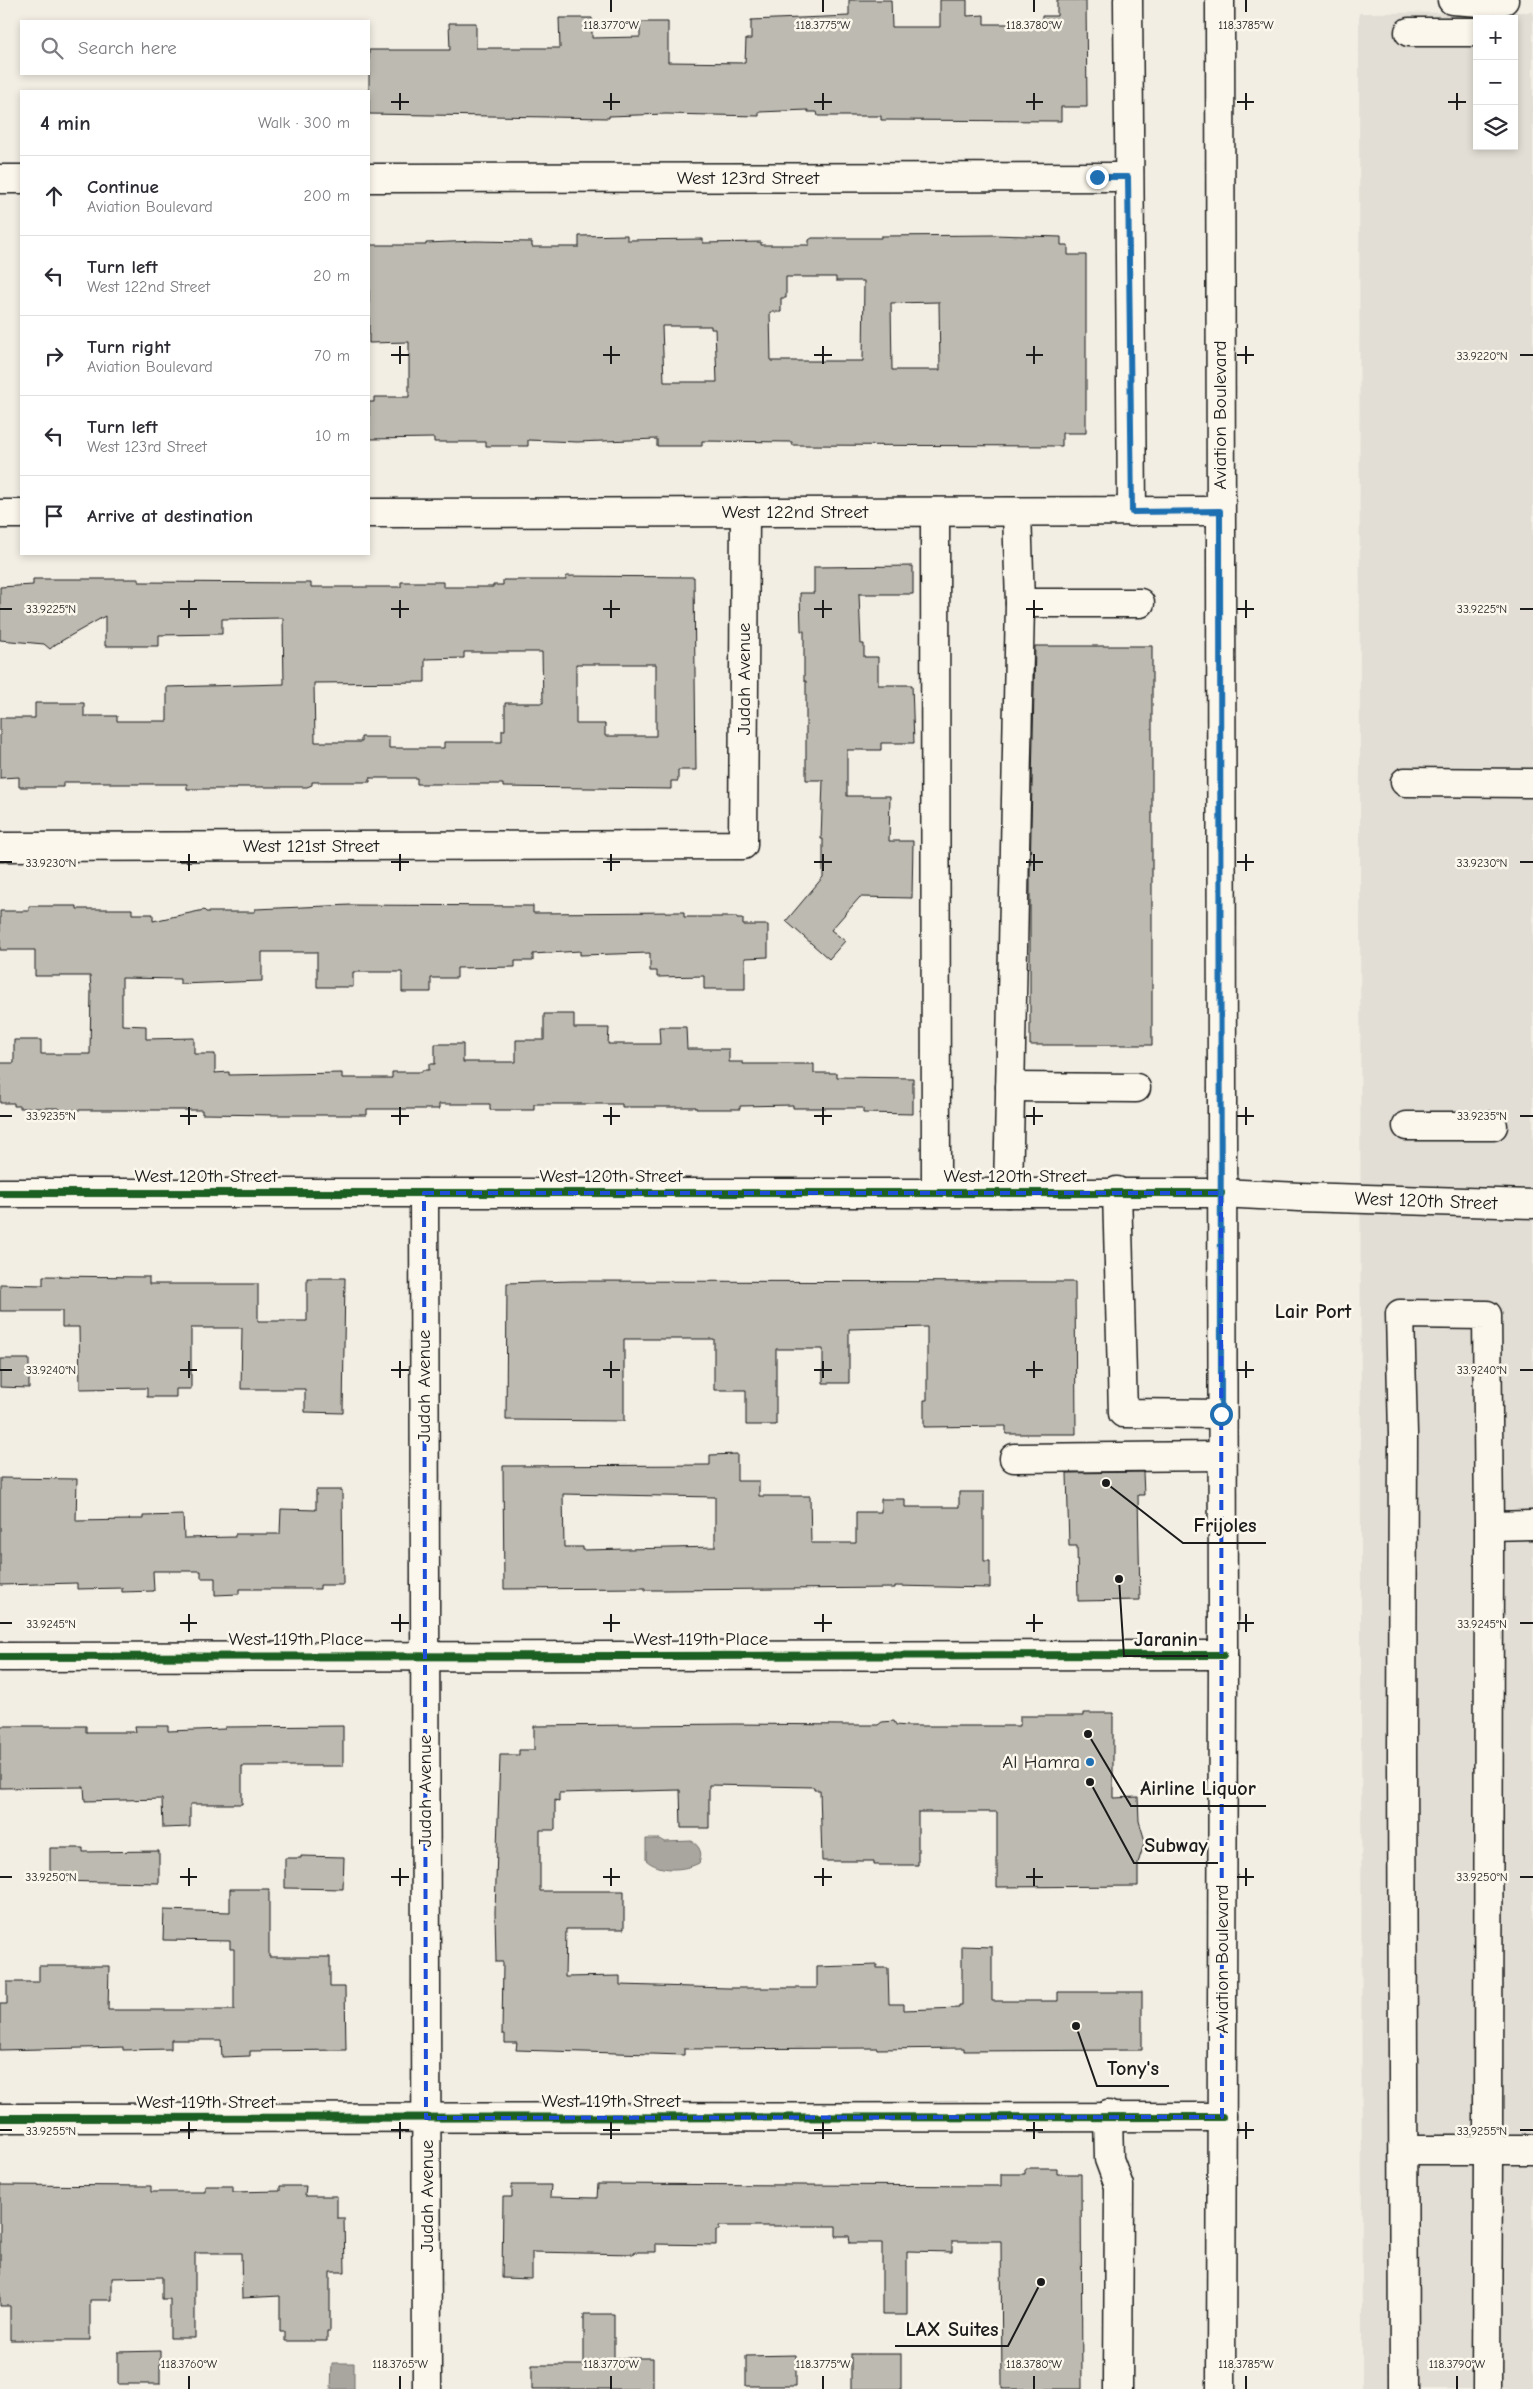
<!DOCTYPE html>
<html lang="en">
<head>
<meta charset="utf-8">
<style>
	:root { --surface:#fff; --page:#f7f7f7; --text:#2b2b33; --muted:#7c7c81; --line:#e1e1e2 }
	body { margin:0; font-family:"Comic Neue",sans-serif; background:var(--page); color:var(--text) }
	.controls { position:absolute; right:15px; top:15px; display:grid; overflow:hidden; border-radius:0px; box-shadow:0 2px 8px #0003 }
	.controls button { width:45px; height:45px; display:grid; place-items:center; padding:0; border:0; border-bottom:1px solid var(--line); background:var(--surface); color:var(--text); font:25px sans-serif }
	.stop { position:absolute; width:15px; height:15px; margin:-11px; border:4px solid #1f6fb2; border-radius:50%; background:#fff }
	.stop.end { background:#1f6fb2; border-color:#fff; box-shadow:0 1px 5px #0008 }
	.list { margin:0; padding:0; list-style:none }
	h2 { display:flex; justify-content:space-between; align-items:center; height:65px; margin:0; padding:0 20px; font-size:21px }
	h2 small { font-size:16px; font-weight:400; color:var(--muted) }
	.list li { display:grid; grid-template-columns:32px 1fr auto; gap:15px; align-items:center; box-sizing:border-box; height:80px; padding:0 20px; border-top:1px solid var(--line) }
	.list b { display:block; font-size:19px; white-space:nowrap }
	.list p { margin:0; font-size:16px; white-space:nowrap; color:var(--muted) }
	.list em { font-size:16px; font-style:normal; color:var(--muted) }
	.icon { flex:none; width:28px; height:28px; fill:none; stroke:currentColor; stroke-width:2; stroke-linecap:round; stroke-linejoin:round }
	.map { position:relative; flex:none; width:1533px; height:2389px; overflow:hidden }
	.search { position:absolute; background:var(--surface); box-shadow:0 2px 8px #0003; left:20px; top:20px; width:350px; height:55px; display:flex; align-items:center; gap:12px; box-sizing:border-box; padding:0 18px; border-radius:0px; color:var(--muted); font-size:19px }
	.panel { position:absolute; background:var(--surface); box-shadow:0 2px 8px #0003; left:20px; top:90px; width:350px; height:465px; border-radius:0px }
	.map>svg:first-child { display:block }
	.built { fill:#e2ded5; fill-rule:evenodd }
	.water { fill:#a9a6a0; stroke:#716f6b }
	.building { fill:#bdbab1; stroke:#1c1c1c; fill-rule:evenodd }
	.lines { fill:none; stroke-linecap:round; stroke-linejoin:round }
	.minor-casing { stroke:#1c1c1c; stroke-width:31 }
	.major-casing { stroke:#1c1c1c; stroke-width:31 }
	.minor { stroke:#fbf7ec; stroke-width:28 }
	.major { stroke:#fbf7ec; stroke-width:28 }
	.cycleway-casing { stroke:#fbf7ec; stroke-width:11 }
	.cycleway { stroke:#1b5e20; stroke-width:8 }
	.route { stroke:#1f6fb2; stroke-width:6 }
	.marked { fill:none; stroke:#1d4ed8; stroke-width:4; stroke-dasharray:10 6; stroke-linejoin:round }
	.ticks { fill:none; stroke:#1c1c1c; stroke-width:2 }
	.poi-dot { fill:#1f6fb2; stroke:#fbf7ec; stroke-width:2 }
	.labels { text-anchor:middle; dominant-baseline:central; stroke-width:5; stroke-linejoin:round; paint-order:stroke }
	.street-label { font-size:19px; fill:#1c1c1c; stroke:#fbf7ec }
	.poi-label { font-size:19px; fill:#1c1c1c; stroke:#fbf7ec; text-anchor:end }
	.neighbourhood-label { font-size:20px; font-weight:bold; fill:#1c1c1c; stroke:#fbf7ec }
	.ticks-label { font-size:12px; text-anchor:middle; fill:#1c1c1c; stroke:#fbf7ec; stroke-width:5; stroke-linejoin:round; paint-order:stroke }
	.leader { fill:none; stroke:#1c1c1c; stroke-width:2 }
	.callout-dot { fill:#1c1c1c; stroke:#fbf7ec; stroke-width:2 }
	.callout-label { font-size:20px; text-anchor:middle; font-weight:bold; fill:#1c1c1c; stroke:#fbf7ec; stroke-width:5; stroke-linejoin:round; paint-order:stroke }
</style>
</head>
<body>
<div class="map">
<svg width="1533" height="2389" viewBox="0 0 1533 2389">
	<rect width="100%" height="100%" fill="#f2eee4"/>
	<filter id="ink" filterUnits="userSpaceOnUse"><feTurbulence type="fractalNoise" baseFrequency=".02" numOctaves="2"/><feDisplacementMap in="SourceGraphic" scale="10" xChannelSelector="R" yChannelSelector="G"/><feConvolveMatrix kernelMatrix="1 2 1 2 8 2 1 2 1" color-interpolation-filters="sRGB"/></filter>
	<g filter="url(#ink)">
		<!-- built -->
		<path class="built" d="M1533,12V2389H1362L1359,13ZM1477,19H1514V146H1477Z"/>
		<!-- water -->
		<g class="water">
			<path d="M646,1839H660L664,1842L692,1841C700,1847 703,1853 699,1863C684,1871 659,1872 646,1860Z"/>
			<polygon points="332,2363 354,2363 354,2389 331,2389"/>
		</g>
		<!-- building -->
		<g class="building">
			<polygon points="849,0 891,0 892,27 940,27 940,0 967,0 967,16 984,15 984,24 1042,24 1042,16 1057,16 1057,0 1086,0 1087,107 1061,107 1061,121 881,120 881,116 818,116 817,112 808,112 808,110 759,112 759,116 666,114 609,116 609,118 369,114 369,50 450,50 449,23 476,23 476,48 560,48 559,18 592,18 592,38 640,37 640,22 668,22 668,62 745,63 746,39 751,39 751,20 849,16"/>
			<path d="M627,235V240L703,239V243L761,242V245H809V240L812,238H881V236L993,235L1061,237V245H1068V255H1086V433H1062V446L792,445V442L702,441V446H657V439L577,442L528,440V446H486V442H434V438L369,439V402H374V397H409V342L369,343V245H426V243L475,241L532,242V247H579V236ZM786,277H836V281H864L863,361H771L770,312H781V298H786ZM939,302L940,370H892L891,303ZM662,326H711V329H715L717,382H664Z"/>
			<polygon points="913,566 913,594 859,594 861,644 864,644 864,657 878,657 878,685 912,685 914,743 881,743 881,750 847,750 847,796 890,796 889,841 913,841 912,898 860,897 831,930 845,941 829,959 786,921 823,877 823,839 821,839 823,780 806,780 806,681 804,681 804,631 801,631 800,593 814,593 814,567"/>
			<path d="M566,576L694,577L696,770H678V781H671V789L503,787V784H417V778H370V782H312V785L307,787H237V789H187V784H110V782H63V787H19V777L0,778V718H35V703H84V716H117V721H167V687L284,684L283,618L222,619V634L159,635V646H105V616L56,644L50,649L44,644L0,640V587L33,585V579H139V582L311,583V587H401V582H443V587H493V585H503V580H566ZM464,652H542L543,703H505V730H502V742H444V748H389V737H361V742H315L314,683L425,682V659L464,658ZM576,664H656V736H605V724H576Z"/>
			<polygon points="1035,646 1152,646 1152,1045 1030,1045 1030,875"/>
			<polygon points="351,905 533,906 533,913 678,912 684,912 684,917 737,917 737,919 743,919 743,925 768,925 768,957 745,958 745,989 704,989 704,976 657,977 657,971 650,971 650,953 580,955 580,951 533,954 533,961 515,961 515,967 457,968 457,978 431,978 431,992 402,992 402,972 353,972 353,987 317,987 317,952 262,952 262,981 180,984 180,979 122,978 122,1025 146,1026 146,1039 194,1038 194,1054 215,1054 215,1073 229,1072 229,1075 342,1073 342,1078 392,1078 392,1072 422,1072 422,1070 429,1070 429,1064 435,1064 435,1044 463,1044 463,1062 516,1062 516,1040 544,1040 544,1014 574,1014 574,1028 609,1028 608,1044 660,1044 659,1027 686,1027 687,1049 729,1049 729,1062 743,1062 743,1064 814,1064 814,1073 837,1073 837,1077 913,1078 913,1114 863,1113 863,1108 793,1108 793,1105 740,1106 740,1109 696,1109 696,1107 622,1107 622,1104 534,1104 534,1110 490,1110 490,1104 439,1104 439,1109 367,1109 367,1115 276,1115 202,1114 202,1110 59,1110 59,1108 20,1108 20,1106 14,1106 14,1103 0,1103 0,1063 14,1063 14,1040 41,1040 41,1054 90,1054 91,989 90,976 35,976 35,950 0,950 0,911 29,911 29,906 77,906 77,909 132,909 132,914 153,914 153,921 204,910 206,912 255,912 255,909"/>
			<polygon points="43,1276 149,1277 149,1284 258,1284 258,1321 307,1321 307,1278 345,1278 343,1413 305,1412 305,1389 241,1389 242,1328 191,1328 191,1389 176,1389 176,1397 147,1397 147,1388 80,1389 79,1327 62,1327 62,1311 0,1311 0,1284 43,1285"/>
			<polygon points="572,1281 1075,1282 1076,1434 1006,1434 1006,1426 924,1427 924,1400 927,1400 927,1327 849,1329 849,1383 823,1383 823,1349 776,1349 776,1425 746,1425 746,1390 714,1390 714,1339 624,1339 624,1421 506,1420 507,1283"/>
			<polygon points="0,1359 29,1359 29,1388 0,1387"/>
			<path d="M737,1454V1481H759V1496H810L811,1543H856V1512H881V1499H905V1507H959V1492H984V1561H990V1588L895,1586V1588L663,1590H645V1588L504,1589L503,1466L710,1465V1455ZM563,1494L715,1497V1547L583,1550V1547H564Z"/>
			<polygon points="1143,1472 1144,1495 1138,1495 1140,1600 1078,1601 1077,1546 1069,1546 1067,1473"/>
			<polygon points="0,1478 77,1479 76,1521 129,1520 129,1519 143,1519 143,1516 183,1515 184,1538 235,1537 235,1534 280,1534 281,1509 316,1510 316,1490 342,1490 343,1585 320,1585 320,1589 239,1589 239,1594 215,1595 215,1578 201,1578 201,1571 153,1571 154,1591 122,1592 122,1588 77,1589 77,1583 0,1585"/>
			<polygon points="1084,1713 1113,1713 1113,1798 1138,1797 1139,1821 1145,1841 1138,1863 1138,1886 997,1887 997,1812 918,1812 918,1865 874,1865 874,1861 822,1861 820,1790 814,1790 814,1787 709,1785 709,1828 681,1828 680,1790 559,1793 559,1801 555,1800 555,1830 540,1830 540,1891 624,1891 624,1929 566,1929 565,1977 620,1976 620,1985 728,1988 817,1988 817,1967 877,1965 877,1968 888,1968 889,2004 904,2004 904,2010 959,2008 959,2005 962,2005 962,1946 992,1947 992,2001 1058,2001 1058,1992 1142,1992 1142,2050 964,2051 964,2048 877,2049 877,2048 684,2049 684,2055 516,2050 517,2043 505,2043 505,2034 502,2034 503,1962 496,1962 495,1912 500,1755 519,1755 519,1750 534,1750 534,1726 735,1724 848,1725 878,1725 882,1722 894,1721 896,1725 907,1726 1020,1726 1020,1716 1084,1716"/>
			<polygon points="0,1726 86,1726 86,1732 136,1732 135,1726 168,1726 168,1731 225,1729 225,1727 343,1726 343,1766 242,1766 242,1804 190,1804 190,1827 163,1828 162,1799 85,1801 84,1787 0,1788"/>
			<polygon points="50,1848 83,1848 83,1852 159,1851 159,1883 50,1881"/>
			<polygon points="301,1856 344,1857 343,1889 285,1888 285,1858 301,1858"/>
			<polygon points="230,1889 269,1889 269,1957 330,1957 330,1987 345,1987 346,2050 250,2051 250,2056 222,2057 221,2040 171,2040 171,2049 123,2050 123,2047 0,2050 0,2004 7,2004 7,1982 39,1982 39,1966 109,1966 108,2010 234,2010 234,1949 230,1949 230,1941 163,1940 164,1910 230,1912"/>
			<polygon points="1025,2168 1057,2168 1057,2174 1081,2174 1082,2389 1002,2389 1001,2241 952,2241 952,2252 907,2251 907,2315 882,2315 882,2243 850,2243 849,2236 836,2236 836,2226 719,2226 719,2230 716,2230 716,2245 656,2244 656,2252 634,2252 634,2254 532,2252 532,2279 502,2278 503,2197 512,2197 512,2185 551,2185 550,2197 597,2198 598,2184 1001,2186 1001,2174 1025,2174"/>
			<polygon points="0,2185 151,2186 151,2192 205,2192 205,2186 233,2186 233,2192 280,2191 280,2186 306,2186 305,2196 337,2196 337,2218 344,2218 345,2272 330,2272 330,2331 327,2331 327,2341 285,2341 285,2332 280,2332 280,2296 242,2298 241,2253 195,2253 195,2338 170,2338 170,2299 162,2299 162,2277 112,2278 112,2300 90,2300 90,2340 10,2340 10,2306 0,2306"/>
			<polygon points="584,2314 614,2314 614,2358 653,2358 653,2389 532,2389 532,2365 584,2365"/>
			<polygon points="160,2351 160,2384 118,2384 118,2352"/>
			<rect x="851" y="2354" width="50" height="35"/>
			<polygon points="796,2355 796,2386 746,2386 746,2356"/>
		</g>
		<g class="lines">
			<defs>
				<g id="minor">
					<polyline points="1128,0 1132,512"/>
					<polyline points="1452,0 1481,2 1504,0"/>
					<polyline points="1409,32 1477,32"/>
					<polyline points="369,178 1128,177"/>
					<polyline points="0,179 21,179"/>
					<polyline points="935,512 936,1193"/>
					<polyline points="369,513 1220,511"/>
					<polyline points="0,514 21,514"/>
					<polyline points="1020,603 1140,603"/>
					<polyline points="1405,782 1533,783"/>
					<polyline points="0,847 743,845 745,512"/>
					<polyline points="1010,1087 1136,1088"/>
					<polyline points="1407,1126 1493,1126"/>
					<polyline points="1117,1191 1123,1413 1221,1414"/>
					<polyline points="424,1193 427,2389"/>
					<polyline points="1008,1193 1020,603 1017,512"/>
					<polyline points="1221,1193 1300,1197 1533,1204"/>
					<polyline points="1014,1458 1221,1456"/>
					<polyline points="0,1657 1223,1655"/>
					<polyline points="1108,2115 1109,2159 1119,2186 1118,2389"/>
					<polyline points="0,2118 1222,2117"/>
					<polyline points="1404,2150 1488,2150 1489,1526"/>
					<polyline points="1404,2389 1402,1754 1403,1434 1400,1314 1487,1315 1489,1526 1533,1525"/>
					<polyline points="1487,2389 1488,2150 1533,2150"/>
				</g>
				<g id="major">
					<polyline points="1220,0 1223,1655 1221,2389"/>
					<polyline points="0,1193 1221,1193"/>
				</g>
			</defs>
			<!-- minor casing -->
			<use href="#minor" class="minor-casing"/>
			<!-- major casing -->
			<use href="#major" class="major-casing"/>
			<!-- minor -->
			<use href="#minor" class="minor"/>
			<!-- major -->
			<use href="#major" class="major"/>
			<defs>
				<g id="cycleway">
					<polyline points="0,1193 1221,1193"/>
					<polyline points="0,1657 1223,1655"/>
					<polyline points="0,2118 1222,2117"/>
				</g>
			</defs>
			<!-- cycleway casing -->
			<use href="#cycleway" class="cycleway-casing"/>
			<!-- cycleway -->
			<use href="#cycleway" class="cycleway"/>
		</g>
	</g>
	<g class="lines" filter="url(#ink)">
		<!-- route -->
		<polyline class="route" points="1097,177 1128,177 1132,512 1220,511 1221,1414"/>
	</g>
	<!-- marked area -->
	<path class="marked" d="M424,1193H1221L1222,2117L426,2118Z"/>
	<!-- ticks -->
	<path class="ticks" d="M611,0V12M823,0V12M1034,0V12M1246,0V12M400,93V110M611,93V110M823,93V110M1034,93V110M1246,93V110M1457,93V110M391,102H409M603,102H620M814,102H832M1026,102H1043M1237,102H1254M1448,102H1466M400,346V364M611,346V364M823,346V364M1034,346V364M1246,346V364M391,355H409M603,355H620M814,355H832M1026,355H1043M1237,355H1254M1520,355H1533M189,600V618M400,600V618M611,600V618M823,600V618M1034,600V618M1246,600V618M0,609H12M180,609H197M391,609H409M603,609H620M814,609H832M1026,609H1043M1237,609H1254M1520,609H1533M189,854V871M400,854V871M611,854V871M823,854V871M1034,854V871M1246,854V871M0,862H12M180,862H197M391,862H409M603,862H620M814,862H832M1026,862H1043M1237,862H1254M1520,862H1533M189,1107V1125M400,1107V1125M611,1107V1125M823,1107V1125M1034,1107V1125M1246,1107V1125M0,1116H12M180,1116H197M391,1116H409M603,1116H620M814,1116H832M1026,1116H1043M1237,1116H1254M1520,1116H1533M189,1361V1378M400,1361V1378M611,1361V1378M823,1361V1378M1034,1361V1378M1246,1361V1378M0,1370H12M180,1370H197M391,1370H409M603,1370H620M814,1370H832M1026,1370H1043M1237,1370H1254M1520,1370H1533M189,1614V1632M400,1614V1632M611,1614V1632M823,1614V1632M1034,1614V1632M1246,1614V1632M0,1623H12M180,1623H197M391,1623H409M603,1623H620M814,1623H832M1026,1623H1043M1237,1623H1254M1520,1623H1533M189,1868V1886M400,1868V1886M611,1868V1886M823,1868V1886M1034,1868V1886M1246,1868V1886M0,1877H12M180,1877H197M391,1877H409M603,1877H620M814,1877H832M1026,1877H1043M1237,1877H1254M1520,1877H1533M189,2122V2139M400,2122V2139M611,2122V2139M823,2122V2139M1034,2122V2139M1246,2122V2139M0,2130H12M180,2130H197M391,2130H409M603,2130H620M814,2130H832M1026,2130H1043M1237,2130H1254M1520,2130H1533M189,2376V2389M400,2376V2389M611,2376V2389M823,2376V2389M1034,2376V2389M1246,2376V2389M1457,2376V2389"/>
	<!-- markers -->
	<circle class="poi-dot" cx="1090" cy="1762" r="5"/>
	<g class="labels">
		<!-- street labels -->
		<g class="street-label">
			<text x="748" y="178">West 123rd Street</text>
			<text transform="translate(1220 415) rotate(-90)">Aviation Boulevard</text>
			<text x="795" y="512">West 122nd Street</text>
			<text transform="translate(744 679) rotate(-90)">Judah Avenue</text>
			<text x="311" y="846">West 121st Street</text>
			<text x="206" y="1176">West 120th Street</text>
			<text x="611" y="1176">West 120th Street</text>
			<text x="1015" y="1176">West 120th Street</text>
			<text transform="translate(1426 1201) rotate(2)">West 120th Street</text>
			<text transform="translate(424 1386) rotate(-90)">Judah Avenue</text>
			<text x="296" y="1639">West 119th Place</text>
			<text x="701" y="1639">West 119th Place</text>
			<text transform="translate(425 1791) rotate(-90)">Judah Avenue</text>
			<text transform="translate(1222 1959) rotate(-90)">Aviation Boulevard</text>
			<text x="611" y="2101">West 119th Street</text>
			<text x="206" y="2102">West 119th Street</text>
			<text transform="translate(427 2196) rotate(-90)">Judah Avenue</text>
		</g>
		<!-- poi labels -->
		<g class="poi-label">
			<text x="1080" y="1762">Al Hamra</text>
		</g>
		<!-- neighbourhood labels -->
		<g class="neighbourhood-label">
			<text x="1313" y="1311">Lair Port</text>
		</g>
	</g>
	<g class="ticks-label">
		<text x="611" y="29">118.3770°W</text>
		<text x="823" y="29">118.3775°W</text>
		<text x="1034" y="29">118.3780°W</text>
		<text x="1246" y="29">118.3785°W</text>
		<text x="1482" y="360">33.9220°N</text>
		<text x="1482" y="613">33.9225°N</text>
		<text x="51" y="613">33.9225°N</text>
		<text x="1482" y="867">33.9230°N</text>
		<text x="51" y="867">33.9230°N</text>
		<text x="1482" y="1120">33.9235°N</text>
		<text x="51" y="1120">33.9235°N</text>
		<text x="51" y="1374">33.9240°N</text>
		<text x="1482" y="1374">33.9240°N</text>
		<text x="51" y="1628">33.9245°N</text>
		<text x="1482" y="1628">33.9245°N</text>
		<text x="51" y="1881">33.9250°N</text>
		<text x="1482" y="1881">33.9250°N</text>
		<text x="51" y="2135">33.9255°N</text>
		<text x="1482" y="2135">33.9255°N</text>
		<text x="189" y="2368">118.3760°W</text>
		<text x="400" y="2368">118.3765°W</text>
		<text x="611" y="2368">118.3770°W</text>
		<text x="823" y="2368">118.3775°W</text>
		<text x="1034" y="2368">118.3780°W</text>
		<text x="1246" y="2368">118.3785°W</text>
		<text x="1457" y="2368">118.3790°W</text>
	</g>
	<!-- callouts -->
	<path class="leader" d="M1106 1483L1183 1543H1266M1119 1579L1124 1656H1208M1088 1734L1131 1806H1266M1090 1782L1134 1863H1218M1076 2026L1097 2086H1169M1041 2282L1008 2346H895"/>
	<g class="callout-dot">
		<circle cx="1106" cy="1483" r="5"/>
		<circle cx="1119" cy="1579" r="5"/>
		<circle cx="1088" cy="1734" r="5"/>
		<circle cx="1090" cy="1782" r="5"/>
		<circle cx="1076" cy="2026" r="5"/>
		<circle cx="1041" cy="2282" r="5"/>
	</g>
	<g class="callout-label">
		<text x="1225" y="1532">Frijoles</text>
		<text x="1166" y="1646">Jaranin</text>
		<text x="1198" y="1795">Airline Liquor</text>
		<text x="1176" y="1852">Subway</text>
		<text x="1133" y="2075">Tony's</text>
		<text x="952" y="2336">LAX Suites</text>
	</g>
</svg>
<div class="controls">
<button>+</button>
<button>−</button>
<button><svg class="icon" aria-label="layers" viewBox="0 0 24 24"><path d="M12 4l9 5-9 5-9-5zM3 14l9 5 9-5"/></svg></button>
</div>
<div class="stop" style="left:1221px;top:1414px"></div>
<div class="stop end" style="left:1097px;top:177px"></div>
<div class="search"><svg class="icon" aria-label="search" viewBox="0 0 24 24"><circle cx="10" cy="10" r="6"/><path d="M15 15l6 6"/></svg>Search here</div>
<section class="panel">
<h2>4 min<small>Walk · 300 m</small></h2>
<ul class="list">
<li><svg class="icon" aria-label="ahead" viewBox="0 0 24 24"><path d="M12 20V5M6 11l6-6 6 6"/></svg><div><b>Continue</b><p>Aviation Boulevard</p></div><em>200 m</em></li>
<li><svg class="icon" aria-label="left" viewBox="0 0 24 24"><path d="M17 20v-9H6M10 6l-5 5 5 5"/></svg><div><b>Turn left</b><p>West 122nd Street</p></div><em>20 m</em></li>
<li><svg class="icon" aria-label="right" viewBox="0 0 24 24"><path d="M7 20v-9h11M14 6l5 5-5 5"/></svg><div><b>Turn right</b><p>Aviation Boulevard</p></div><em>70 m</em></li>
<li><svg class="icon" aria-label="left" viewBox="0 0 24 24"><path d="M17 20v-9H6M10 6l-5 5 5 5"/></svg><div><b>Turn left</b><p>West 123rd Street</p></div><em>10 m</em></li>
<li><svg class="icon" aria-label="arrive" viewBox="0 0 24 24"><path d="M6 21V4h12l-3 4 3 4H6"/></svg><div><b>Arrive at destination</b></div></li>
</ul>
</section>
</div>
</body>
</html>
